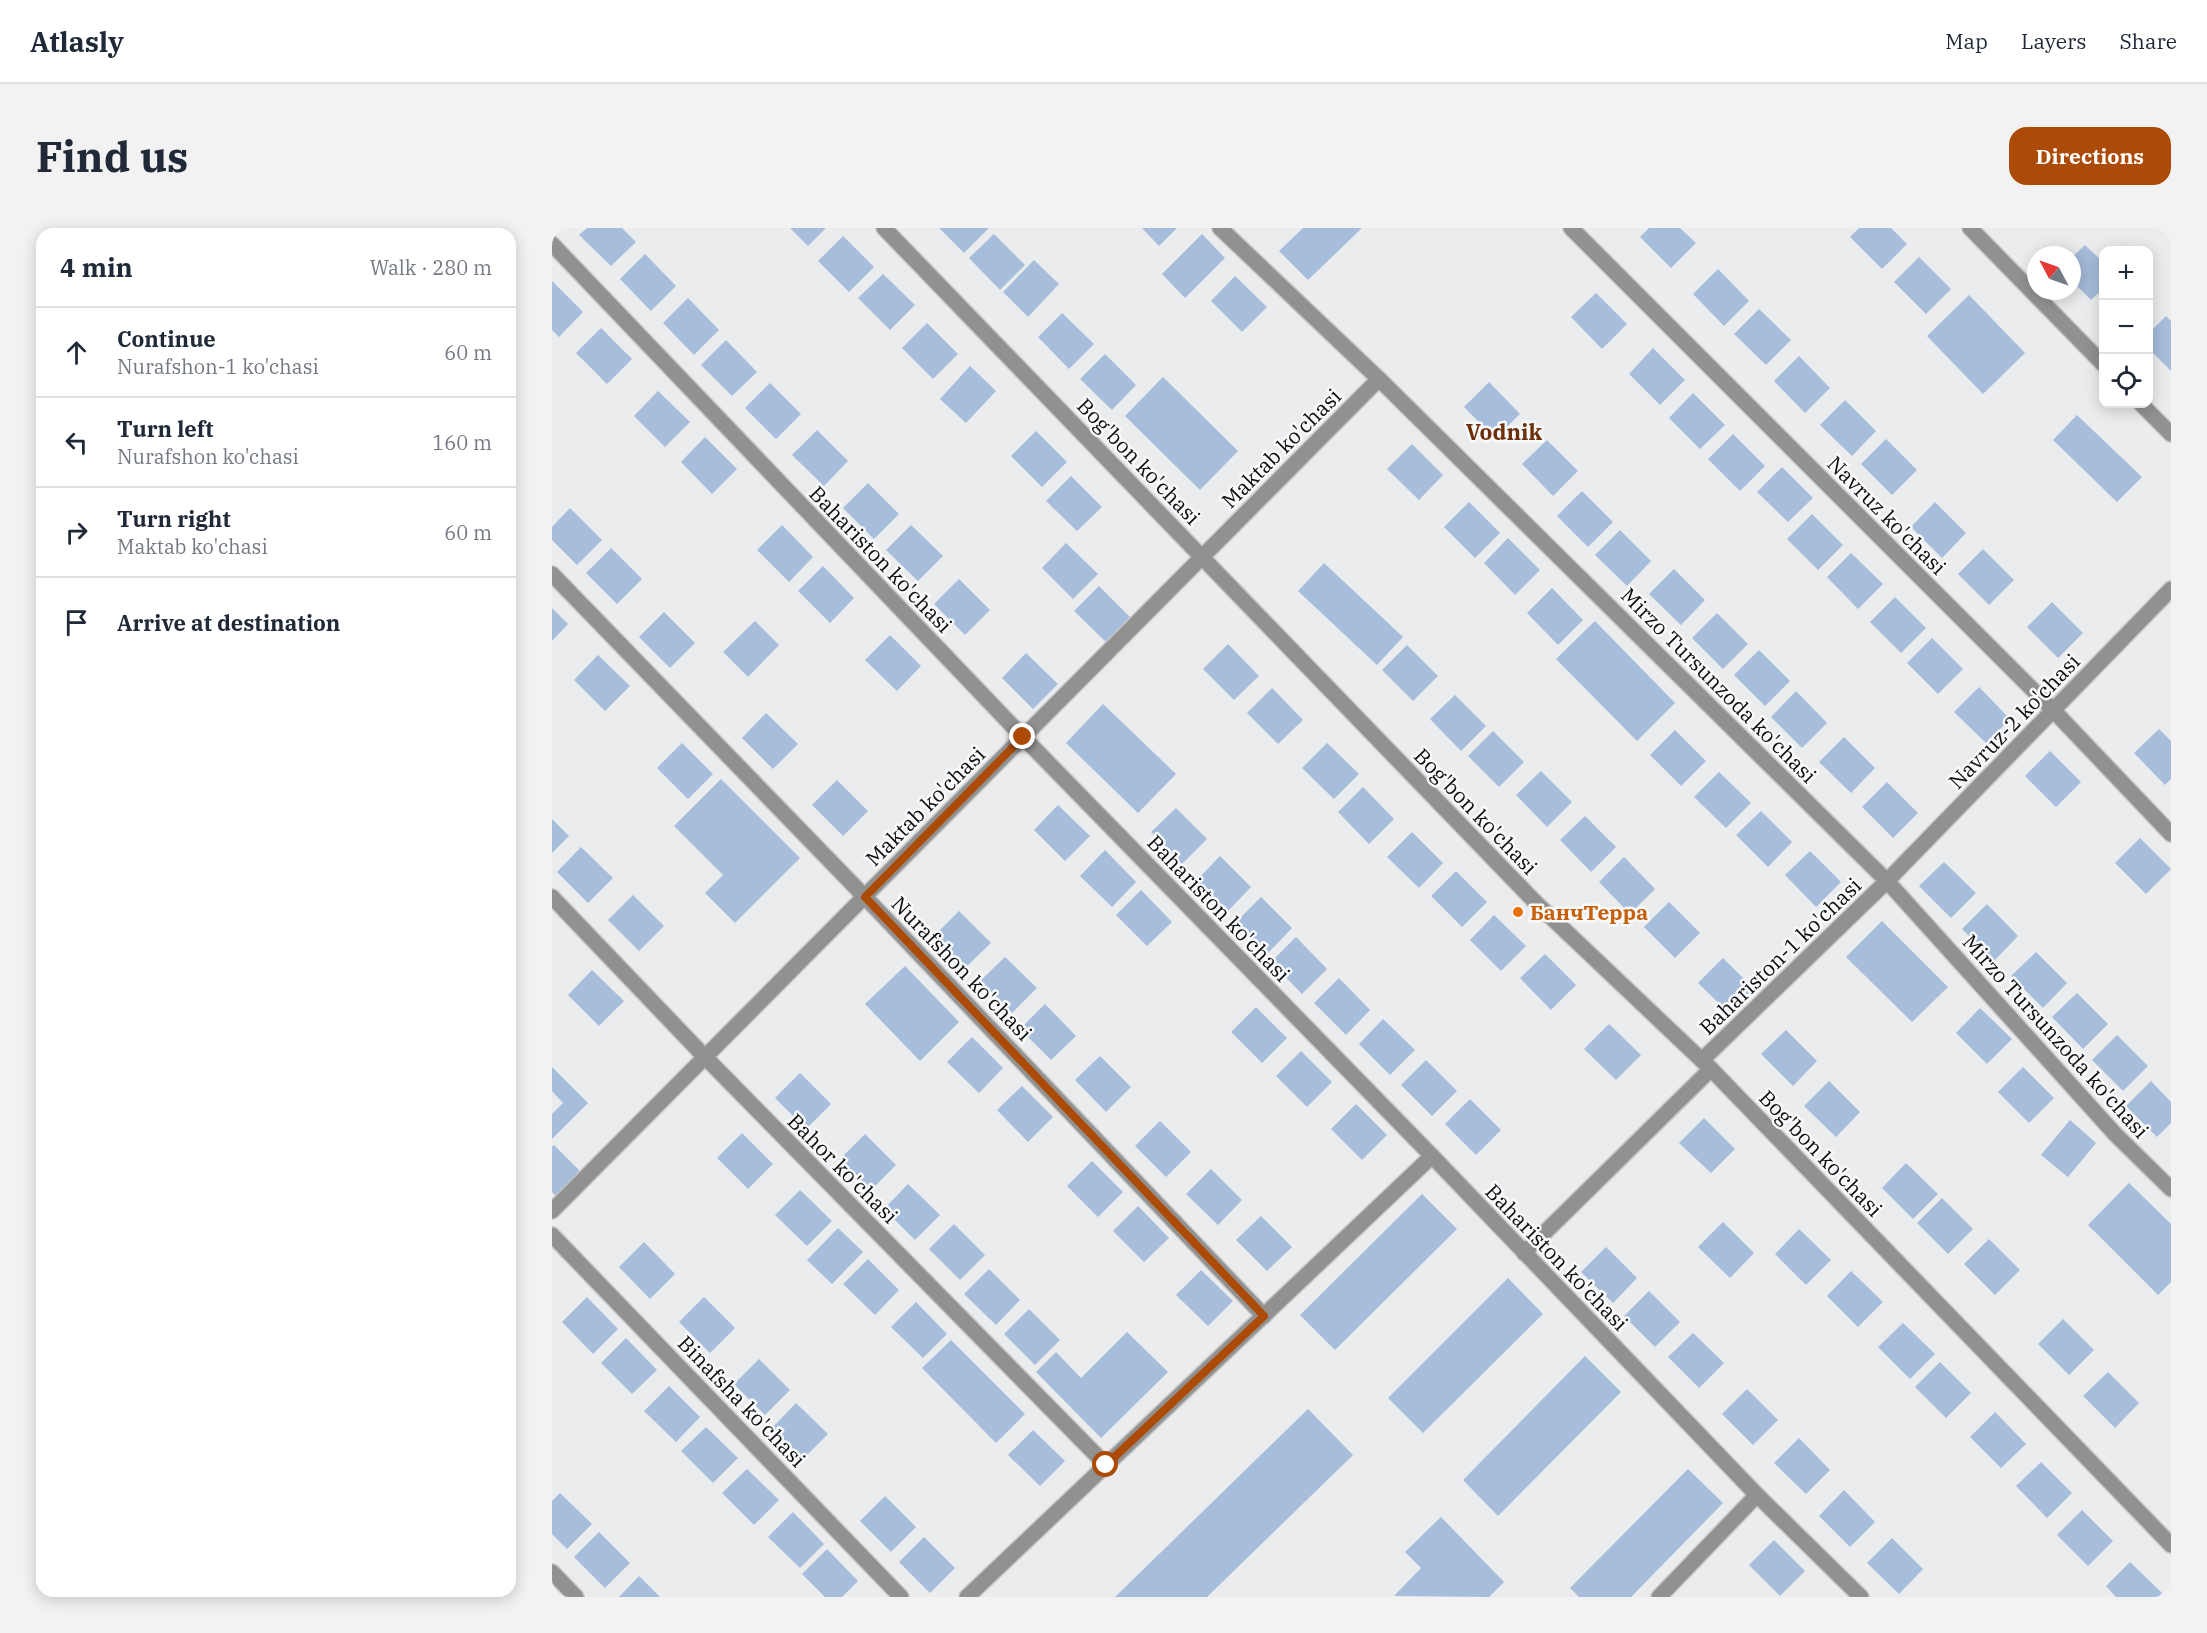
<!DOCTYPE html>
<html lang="en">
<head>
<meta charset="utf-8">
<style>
	:root { --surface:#fff; --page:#f2f2f3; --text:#1f2937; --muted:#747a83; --line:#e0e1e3; --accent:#ac4b08 }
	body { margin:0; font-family:"IBM Plex Serif",serif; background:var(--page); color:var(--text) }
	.controls { position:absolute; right:18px; top:18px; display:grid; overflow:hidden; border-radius:12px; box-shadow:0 3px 15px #0003 }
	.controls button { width:54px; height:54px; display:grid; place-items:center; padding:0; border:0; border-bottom:2px solid var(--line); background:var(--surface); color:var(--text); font:30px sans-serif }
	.compass { position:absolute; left:1475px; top:18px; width:54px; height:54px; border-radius:50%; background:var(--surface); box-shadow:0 3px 15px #0003; rotate:311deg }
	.stop { position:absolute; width:18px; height:18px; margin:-14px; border:4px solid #ac4b08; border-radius:50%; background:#fff }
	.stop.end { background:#ac4b08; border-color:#fff; box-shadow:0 2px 6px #0008 }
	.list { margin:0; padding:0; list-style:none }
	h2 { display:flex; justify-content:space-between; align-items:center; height:78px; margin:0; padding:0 24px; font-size:26px }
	h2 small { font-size:20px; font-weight:400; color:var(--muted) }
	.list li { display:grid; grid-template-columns:39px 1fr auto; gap:18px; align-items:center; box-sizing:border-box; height:90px; padding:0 24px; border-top:2px solid var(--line) }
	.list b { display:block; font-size:22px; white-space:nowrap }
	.list p { margin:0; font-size:20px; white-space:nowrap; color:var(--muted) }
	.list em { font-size:20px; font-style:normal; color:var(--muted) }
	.icon { flex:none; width:33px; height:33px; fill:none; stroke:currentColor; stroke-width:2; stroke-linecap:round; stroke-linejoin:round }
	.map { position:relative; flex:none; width:1619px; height:1369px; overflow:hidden; border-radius:18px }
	header { display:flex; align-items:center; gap:36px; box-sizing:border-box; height:84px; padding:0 30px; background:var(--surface); border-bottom:2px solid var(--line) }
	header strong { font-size:28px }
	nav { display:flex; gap:33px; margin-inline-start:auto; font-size:21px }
	.intro { display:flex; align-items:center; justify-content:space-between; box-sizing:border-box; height:144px; padding:0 36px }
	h1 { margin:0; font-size:42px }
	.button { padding:15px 27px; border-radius:18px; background:var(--accent); color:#fff; font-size:21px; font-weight:700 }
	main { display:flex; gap:36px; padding:0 36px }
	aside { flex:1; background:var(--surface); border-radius:18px; box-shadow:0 3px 15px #0003 }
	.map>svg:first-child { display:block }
	.building { fill:#a7bddc }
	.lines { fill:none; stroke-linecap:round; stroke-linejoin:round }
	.minor-casing { stroke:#c6c8ca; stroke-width:18 }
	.minor { stroke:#919190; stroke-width:15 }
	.route { stroke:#ac4b08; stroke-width:8 }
	.food-dot { fill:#e8710a; stroke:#f7f9fb; stroke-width:2 }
	.labels { text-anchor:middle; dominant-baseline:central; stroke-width:5; stroke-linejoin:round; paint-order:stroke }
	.street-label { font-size:21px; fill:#0c0d0e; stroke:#f7f9fb }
	.food-label { font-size:21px; font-weight:bold; fill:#c56008; stroke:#f7f9fb; text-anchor:start }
	.neighbourhood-label { font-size:22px; font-weight:bold; fill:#6d2f09; stroke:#f7f9fb }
</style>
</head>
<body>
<header>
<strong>Atlasly</strong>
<nav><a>Map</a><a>Layers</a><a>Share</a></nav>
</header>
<div class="intro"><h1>Find us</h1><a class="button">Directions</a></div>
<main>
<aside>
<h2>4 min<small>Walk · 280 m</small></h2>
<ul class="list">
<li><svg class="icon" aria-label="ahead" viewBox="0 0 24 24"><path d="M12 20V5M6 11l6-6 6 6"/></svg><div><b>Continue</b><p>Nurafshon-1 ko'chasi</p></div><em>60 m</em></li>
<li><svg class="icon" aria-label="left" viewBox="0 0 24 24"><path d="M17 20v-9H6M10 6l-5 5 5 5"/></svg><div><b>Turn left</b><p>Nurafshon ko'chasi</p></div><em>160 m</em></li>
<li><svg class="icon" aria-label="right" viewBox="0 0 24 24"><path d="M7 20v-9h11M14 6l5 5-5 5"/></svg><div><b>Turn right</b><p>Maktab ko'chasi</p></div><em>60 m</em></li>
<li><svg class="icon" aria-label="arrive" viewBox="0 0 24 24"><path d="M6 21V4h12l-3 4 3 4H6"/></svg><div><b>Arrive at destination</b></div></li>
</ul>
</aside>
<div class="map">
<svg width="1619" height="1369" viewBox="0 0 1619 1369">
	<rect width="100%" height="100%" fill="#eaecee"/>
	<!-- building -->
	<g class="building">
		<polygon points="35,0 70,0 84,14 59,38 27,7"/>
		<polygon points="238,0 274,0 256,18"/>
		<polygon points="387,0 437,0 412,25"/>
		<polygon points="590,0 625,0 607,18"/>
		<polygon points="751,0 810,0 756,52 727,23"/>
		<polygon points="1097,0 1128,0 1144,15 1119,40 1088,9"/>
		<polygon points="1307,0 1339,0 1355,16 1330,41 1298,9"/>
		<polygon points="442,6 473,37 448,62 417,30"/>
		<polygon points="650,6 673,30 633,70 610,46"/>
		<polygon points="291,8 322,39 297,64 266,33"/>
		<polygon points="1533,17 1552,35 1552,60 1539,72 1520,53 1520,29"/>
		<polygon points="93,26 124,58 99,83 68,51"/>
		<polygon points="1367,29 1399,61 1374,86 1342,54"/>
		<polygon points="482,32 507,56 476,89 451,64"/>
		<polygon points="1166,41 1197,73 1172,98 1141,66"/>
		<polygon points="331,46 363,77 338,102 306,70"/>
		<polygon points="683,48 715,79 690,104 659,73"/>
		<polygon points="0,53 31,84 7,109 0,102"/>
		<polygon points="1044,65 1075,96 1050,121 1019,89"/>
		<polygon points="1417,67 1473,125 1431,166 1375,108"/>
		<polygon points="136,70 167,102 142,127 111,95"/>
		<polygon points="1207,81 1239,112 1214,137 1182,106"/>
		<polygon points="510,85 542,116 517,141 486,109"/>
		<polygon points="1614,88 1619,93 1619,143 1596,120 1596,106"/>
		<polygon points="375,95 406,126 381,151 350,120"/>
		<polygon points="49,100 80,131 55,156 24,125"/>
		<polygon points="174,112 205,144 180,168 149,137"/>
		<polygon points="1101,120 1133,152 1108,177 1077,146"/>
		<polygon points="553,126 584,157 560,182 528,151"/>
		<polygon points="1247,128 1278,160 1253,185 1222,153"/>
		<polygon points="418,138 444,163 414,195 388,171"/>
		<polygon points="611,149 686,223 648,262 573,188"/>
		<polygon points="937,154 968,186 943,210 912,179"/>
		<polygon points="218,155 249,186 224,211 193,180"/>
		<polygon points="106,163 138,194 113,219 82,188"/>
		<polygon points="1141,165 1173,197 1148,221 1117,190"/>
		<polygon points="1293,172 1324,203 1300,228 1268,197"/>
		<polygon points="1525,187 1590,249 1565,274 1501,212"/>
		<polygon points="265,202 296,233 272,258 240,227"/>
		<polygon points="484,203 515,234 490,259 459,228"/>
		<polygon points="1181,206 1213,238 1188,263 1156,231"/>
		<polygon points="153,209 185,241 160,266 129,234"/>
		<polygon points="1334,211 1365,242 1340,267 1309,236"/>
		<polygon points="995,212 1026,243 1001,268 970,236"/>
		<polygon points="860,216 891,247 867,272 835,241"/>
		<polygon points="1230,239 1261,270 1236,294 1205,264"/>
		<polygon points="519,248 550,279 525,303 494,273"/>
		<polygon points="316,255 347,286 322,311 291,280"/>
		<polygon points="1030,263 1061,294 1036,319 1005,288"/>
		<polygon points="917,274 948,305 923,330 892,299"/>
		<polygon points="1383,274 1414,305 1390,330 1359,299"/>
		<polygon points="18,280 50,312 25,337 0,312 0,299"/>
		<polygon points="1260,286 1291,317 1266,342 1235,311"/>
		<polygon points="230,297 261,329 237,354 205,322"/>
		<polygon points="359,297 391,328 366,353 334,322"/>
		<polygon points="1068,302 1099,333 1075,358 1043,327"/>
		<polygon points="956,310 988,342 963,367 932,335"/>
		<polygon points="514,315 546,346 521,371 490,340"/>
		<polygon points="59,320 90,351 65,376 34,345"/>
		<polygon points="1431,321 1462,352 1437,377 1406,346"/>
		<polygon points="1299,325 1331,356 1306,381 1275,349"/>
		<polygon points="772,335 851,409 825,437 746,363"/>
		<polygon points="271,338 302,370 278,395 246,363"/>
		<polygon points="1122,341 1153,372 1129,397 1097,366"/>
		<polygon points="407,351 438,382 413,407 382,376"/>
		<polygon points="547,358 578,389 554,414 522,383"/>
		<polygon points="1000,360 1031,392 1006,417 975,385"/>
		<polygon points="1343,369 1374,400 1349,425 1318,394"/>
		<polygon points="1500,374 1531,405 1506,430 1475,399"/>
		<polygon points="0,380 16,396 0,413"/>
		<polygon points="112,384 143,415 118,440 87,409"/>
		<polygon points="1165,385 1196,416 1171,441 1140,410"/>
		<polygon points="203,393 227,417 196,449 171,424"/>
		<polygon points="1043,393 1123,475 1085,513 1004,431"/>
		<polygon points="338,407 369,438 345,463 313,432"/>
		<polygon points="1380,410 1411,441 1386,466 1355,435"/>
		<polygon points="676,416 707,448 682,472 651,441"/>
		<polygon points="855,417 886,448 861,473 830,442"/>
		<polygon points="1207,422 1238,453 1213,478 1182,447"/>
		<polygon points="474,425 506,456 481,481 450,450"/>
		<polygon points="46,427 78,458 53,483 22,452"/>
		<polygon points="1427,459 1458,491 1434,515 1402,484"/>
		<polygon points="720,460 751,492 726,516 695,485"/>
		<polygon points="1244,463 1275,495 1250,520 1219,489"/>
		<polygon points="903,467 934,498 909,523 878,491"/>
		<polygon points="551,476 624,546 586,585 514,515"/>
		<polygon points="214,485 246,516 221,541 190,510"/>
		<polygon points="1607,501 1619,513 1619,551 1613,557 1582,525"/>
		<polygon points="1123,502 1154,533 1129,558 1098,527"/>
		<polygon points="941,503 972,534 947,559 916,528"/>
		<polygon points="1292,509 1323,540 1299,565 1267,534"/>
		<polygon points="130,515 161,546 136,571 105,540"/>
		<polygon points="775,515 807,546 782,571 750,540"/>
		<polygon points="1498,523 1529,554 1504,579 1473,548"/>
		<polygon points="989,543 1020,574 995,599 964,567"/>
		<polygon points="1167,544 1199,575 1174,600 1142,569"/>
		<polygon points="169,551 248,630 183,695 153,665 171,647 122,598"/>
		<polygon points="285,552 316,583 291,608 260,577"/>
		<polygon points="1335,554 1366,585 1341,610 1310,579"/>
		<polygon points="811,559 842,591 817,616 786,584"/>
		<polygon points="506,577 538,608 513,633 482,602"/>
		<polygon points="624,580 655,611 630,636 599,604"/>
		<polygon points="1209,583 1240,614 1216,639 1184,607"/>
		<polygon points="1033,588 1064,619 1039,644 1008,612"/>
		<polygon points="0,591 17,608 0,625"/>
		<polygon points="860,604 891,635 867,660 835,629"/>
		<polygon points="1588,610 1619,641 1594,666 1563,635"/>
		<polygon points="29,619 61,650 36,675 5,644"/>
		<polygon points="553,622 584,654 560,679 528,648"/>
		<polygon points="1258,623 1289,654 1264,679 1233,647"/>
		<polygon points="668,628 699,659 675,684 644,653"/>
		<polygon points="1072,629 1103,661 1078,686 1047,654"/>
		<polygon points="1392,634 1424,665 1399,690 1367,658"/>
		<polygon points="904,643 935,674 910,699 879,668"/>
		<polygon points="589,662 620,694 595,718 564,687"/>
		<polygon points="81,667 112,698 87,723 56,692"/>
		<polygon points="709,669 740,700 716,725 684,694"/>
		<polygon points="1117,674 1148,705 1123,730 1092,699"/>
		<polygon points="1435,676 1466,708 1442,733 1410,701"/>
		<polygon points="407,683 439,715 414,739 382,708"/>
		<polygon points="942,687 974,718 949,743 918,712"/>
		<polygon points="1330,693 1396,759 1360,794 1294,729"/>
		<polygon points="744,709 775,741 750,766 719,734"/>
		<polygon points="1484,724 1515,755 1491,780 1459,748"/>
		<polygon points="993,726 1024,757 999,782 968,750"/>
		<polygon points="453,729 485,760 460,785 428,753"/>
		<polygon points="1171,730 1202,761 1178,786 1146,755"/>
		<polygon points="353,738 407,794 368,833 313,776"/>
		<polygon points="40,742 72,773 47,798 16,767"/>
		<polygon points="787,750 818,782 794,807 762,775"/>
		<polygon points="1525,765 1556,796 1531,821 1500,789"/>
		<polygon points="493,776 524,808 499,832 468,801"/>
		<polygon points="704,779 735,810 710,835 679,804"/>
		<polygon points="1428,780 1460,811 1435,836 1404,805"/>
		<polygon points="831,791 863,822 838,847 807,816"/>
		<polygon points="1057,796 1089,827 1064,852 1032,821"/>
		<polygon points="1234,802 1265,833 1241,858 1209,826"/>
		<polygon points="1565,807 1596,838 1571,863 1540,832"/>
		<polygon points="420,809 451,840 427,865 395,834"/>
		<polygon points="749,823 780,854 755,879 724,848"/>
		<polygon points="548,828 579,859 554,884 523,852"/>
		<polygon points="874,832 905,863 880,888 849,857"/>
		<polygon points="0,839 36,875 0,911 0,886 11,875 0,863"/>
		<polygon points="1471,839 1502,870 1477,895 1446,864"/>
		<polygon points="248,845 279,876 254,901 223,870"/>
		<polygon points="1277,853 1308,884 1284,909 1252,878"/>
		<polygon points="1599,853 1619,874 1619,895 1605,909 1574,878"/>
		<polygon points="470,858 501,889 476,914 445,882"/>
		<polygon points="918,871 949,902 924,927 893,896"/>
		<polygon points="804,876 835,907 810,932 779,901"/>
		<polygon points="1152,890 1183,921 1159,945 1127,915"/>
		<polygon points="1518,892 1544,915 1516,949 1489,927"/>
		<polygon points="608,893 639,924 614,949 583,918"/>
		<polygon points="190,905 221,936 196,961 165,930"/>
		<polygon points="313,906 344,937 319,962 288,931"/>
		<polygon points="2,917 33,948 9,973 0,964 0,919"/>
		<polygon points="540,933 571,964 546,989 515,958"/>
		<polygon points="1354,935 1386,966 1361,991 1330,960"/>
		<polygon points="659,941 690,972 666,997 634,966"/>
		<polygon points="1577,955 1619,996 1619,1054 1606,1067 1536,997"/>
		<polygon points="356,956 388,987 363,1012 332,981"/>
		<polygon points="248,962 280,993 255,1018 223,987"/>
		<polygon points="870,966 905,1001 783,1122 748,1087"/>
		<polygon points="1390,970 1421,1001 1396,1026 1365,995"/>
		<polygon points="586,978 617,1010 592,1034 561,1003"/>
		<polygon points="709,988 740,1019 715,1043 684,1012"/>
		<polygon points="1171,994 1202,1025 1178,1050 1146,1019"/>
		<polygon points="402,996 433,1027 408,1052 377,1021"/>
		<polygon points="286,1000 311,1024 280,1056 255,1032"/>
		<polygon points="1247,1001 1279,1032 1254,1057 1223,1026"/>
		<polygon points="1437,1011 1468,1042 1443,1067 1412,1036"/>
		<polygon points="92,1014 123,1046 98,1071 67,1039"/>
		<polygon points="1054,1019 1085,1050 1061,1075 1029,1044"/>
		<polygon points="316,1031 347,1062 323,1087 291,1056"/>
		<polygon points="437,1041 468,1072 444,1097 412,1066"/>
		<polygon points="649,1042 681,1073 656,1098 624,1067"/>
		<polygon points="1299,1043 1331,1074 1306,1099 1275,1068"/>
		<polygon points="956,1050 991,1086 871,1205 836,1170"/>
		<polygon points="1097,1063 1128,1094 1103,1119 1072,1088"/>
		<polygon points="35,1069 66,1101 41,1126 10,1094"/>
		<polygon points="152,1069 183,1100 158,1125 127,1094"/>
		<polygon points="364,1074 395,1106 371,1130 339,1099"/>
		<polygon points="477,1081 508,1112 483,1137 452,1106"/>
		<polygon points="1511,1091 1542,1122 1517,1147 1486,1116"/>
		<polygon points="1351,1095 1383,1126 1358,1151 1326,1119"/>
		<polygon points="575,1104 616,1144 549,1210 484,1144 504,1124 529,1150"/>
		<polygon points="1141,1105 1172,1135 1147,1160 1116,1129"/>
		<polygon points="74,1110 105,1142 80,1166 49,1135"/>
		<polygon points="399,1112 473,1186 444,1215 370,1140"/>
		<polygon points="1033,1128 1069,1164 946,1288 911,1252"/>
		<polygon points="207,1131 238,1162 213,1187 182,1156"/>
		<polygon points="1388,1134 1419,1165 1394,1190 1363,1159"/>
		<polygon points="1556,1144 1587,1175 1563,1200 1531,1168"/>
		<polygon points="117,1158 148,1189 124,1214 92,1183"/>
		<polygon points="1195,1161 1226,1192 1201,1217 1170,1186"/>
		<polygon points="244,1175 276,1206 251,1231 220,1200"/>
		<polygon points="756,1181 801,1227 655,1369 563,1369"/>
		<polygon points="1443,1184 1474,1216 1449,1240 1418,1209"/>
		<polygon points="154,1199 186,1230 161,1255 129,1223"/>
		<polygon points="481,1202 513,1233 488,1258 456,1227"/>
		<polygon points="1247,1210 1278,1242 1254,1266 1222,1235"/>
		<polygon points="1489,1234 1520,1265 1495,1290 1464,1258"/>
		<polygon points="195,1241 227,1272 202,1297 170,1265"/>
		<polygon points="1136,1241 1171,1275 1079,1369 1027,1369 1018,1360"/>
		<polygon points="1292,1262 1323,1294 1298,1319 1267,1288"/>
		<polygon points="8,1265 40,1296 15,1321 0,1306 0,1273"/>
		<polygon points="333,1268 364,1299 339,1324 308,1293"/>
		<polygon points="1530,1282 1561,1313 1536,1338 1505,1307"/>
		<polygon points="241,1284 272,1316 248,1340 216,1309"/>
		<polygon points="889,1289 952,1354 937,1369 842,1368 869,1340 853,1324"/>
		<polygon points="47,1304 78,1335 53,1360 22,1329"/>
		<polygon points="372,1309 403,1340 378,1365 347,1334"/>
		<polygon points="1340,1310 1371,1341 1347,1366 1315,1335"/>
		<polygon points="1222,1312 1253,1343 1228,1368 1197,1337"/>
		<polygon points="275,1321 306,1353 290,1369 273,1369 250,1346"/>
		<polygon points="1578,1334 1610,1365 1606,1369 1564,1369 1554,1358"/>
		<polygon points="87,1348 108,1369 67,1369"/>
	</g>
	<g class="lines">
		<defs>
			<g id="minor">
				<polyline points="332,0 984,675 1159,841 1619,1317"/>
				<polyline points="668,0 827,151 1335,653 1563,906 1619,961"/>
				<polyline points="1019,0 1501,482 1619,606"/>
				<polyline points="1418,0 1552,137"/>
				<polyline points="0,16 471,509 880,928 1205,1267 1309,1369"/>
				<polyline points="1589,176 1619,206"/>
				<polyline points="0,346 313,669 712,1088"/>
				<polyline points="0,669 153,829 554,1237"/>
				<polyline points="1150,832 1335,653 1619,361"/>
				<polyline points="0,983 827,151"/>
				<polyline points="0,1007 349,1369"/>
				<polyline points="972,1025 1159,841"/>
				<polyline points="0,1344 24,1369"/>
				<polyline points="415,1369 880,928"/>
				<polyline points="1107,1369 1205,1267"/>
			</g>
		</defs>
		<!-- minor casing -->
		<use href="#minor" class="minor-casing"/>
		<!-- minor -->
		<use href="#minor" class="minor"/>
	</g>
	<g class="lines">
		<!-- route -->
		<polyline class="route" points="471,509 313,669 712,1088 554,1237"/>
	</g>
	<!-- markers -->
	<circle class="food-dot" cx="966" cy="684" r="6"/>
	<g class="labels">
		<!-- street labels -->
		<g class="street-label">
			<text transform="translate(729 220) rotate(-45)">Maktab ko'chasi</text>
			<text transform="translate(587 233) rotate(46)">Bog'bon ko'chasi</text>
			<text transform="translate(1335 287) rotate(45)">Navruz ko'chasi</text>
			<text transform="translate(329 331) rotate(46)">Bahariston ko'chasi</text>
			<text transform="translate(1167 457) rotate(45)">Mirzo Tursunzoda ko'chasi</text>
			<text transform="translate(1462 493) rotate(-46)">Navruz-2 ko'chasi</text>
			<text transform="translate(373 578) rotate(-45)">Maktab ko'chasi</text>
			<text transform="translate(924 583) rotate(46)">Bog'bon ko'chasi</text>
			<text transform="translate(667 680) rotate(46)">Bahariston ko'chasi</text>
			<text transform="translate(1228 728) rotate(-44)">Bahariston-1 ko'chasi</text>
			<text transform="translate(410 740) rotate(46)">Nurafshon ko'chasi</text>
			<text transform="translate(1504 808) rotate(48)">Mirzo Tursunzoda ko'chasi</text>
			<text transform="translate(1269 925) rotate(46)">Bog'bon ko'chasi</text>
			<text transform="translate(291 940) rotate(45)">Bahor ko'chasi</text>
			<text transform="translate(1005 1029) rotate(46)">Bahariston ko'chasi</text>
			<text transform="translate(190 1173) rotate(46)">Binafsha ko'chasi</text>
		</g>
		<!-- food labels -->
		<g class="food-label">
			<text x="978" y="684">БанчТерра</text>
		</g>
		<!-- neighbourhood labels -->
		<g class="neighbourhood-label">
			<text x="952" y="203">Vodnik</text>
		</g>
	</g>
</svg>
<div class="controls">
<button>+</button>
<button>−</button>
<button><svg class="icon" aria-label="locate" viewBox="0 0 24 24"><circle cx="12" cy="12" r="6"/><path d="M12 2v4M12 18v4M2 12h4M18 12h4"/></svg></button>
</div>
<svg class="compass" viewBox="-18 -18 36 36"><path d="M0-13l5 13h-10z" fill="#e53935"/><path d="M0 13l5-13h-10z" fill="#747a83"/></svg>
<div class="stop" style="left:554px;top:1237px"></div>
<div class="stop end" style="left:471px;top:509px"></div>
</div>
</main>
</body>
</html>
